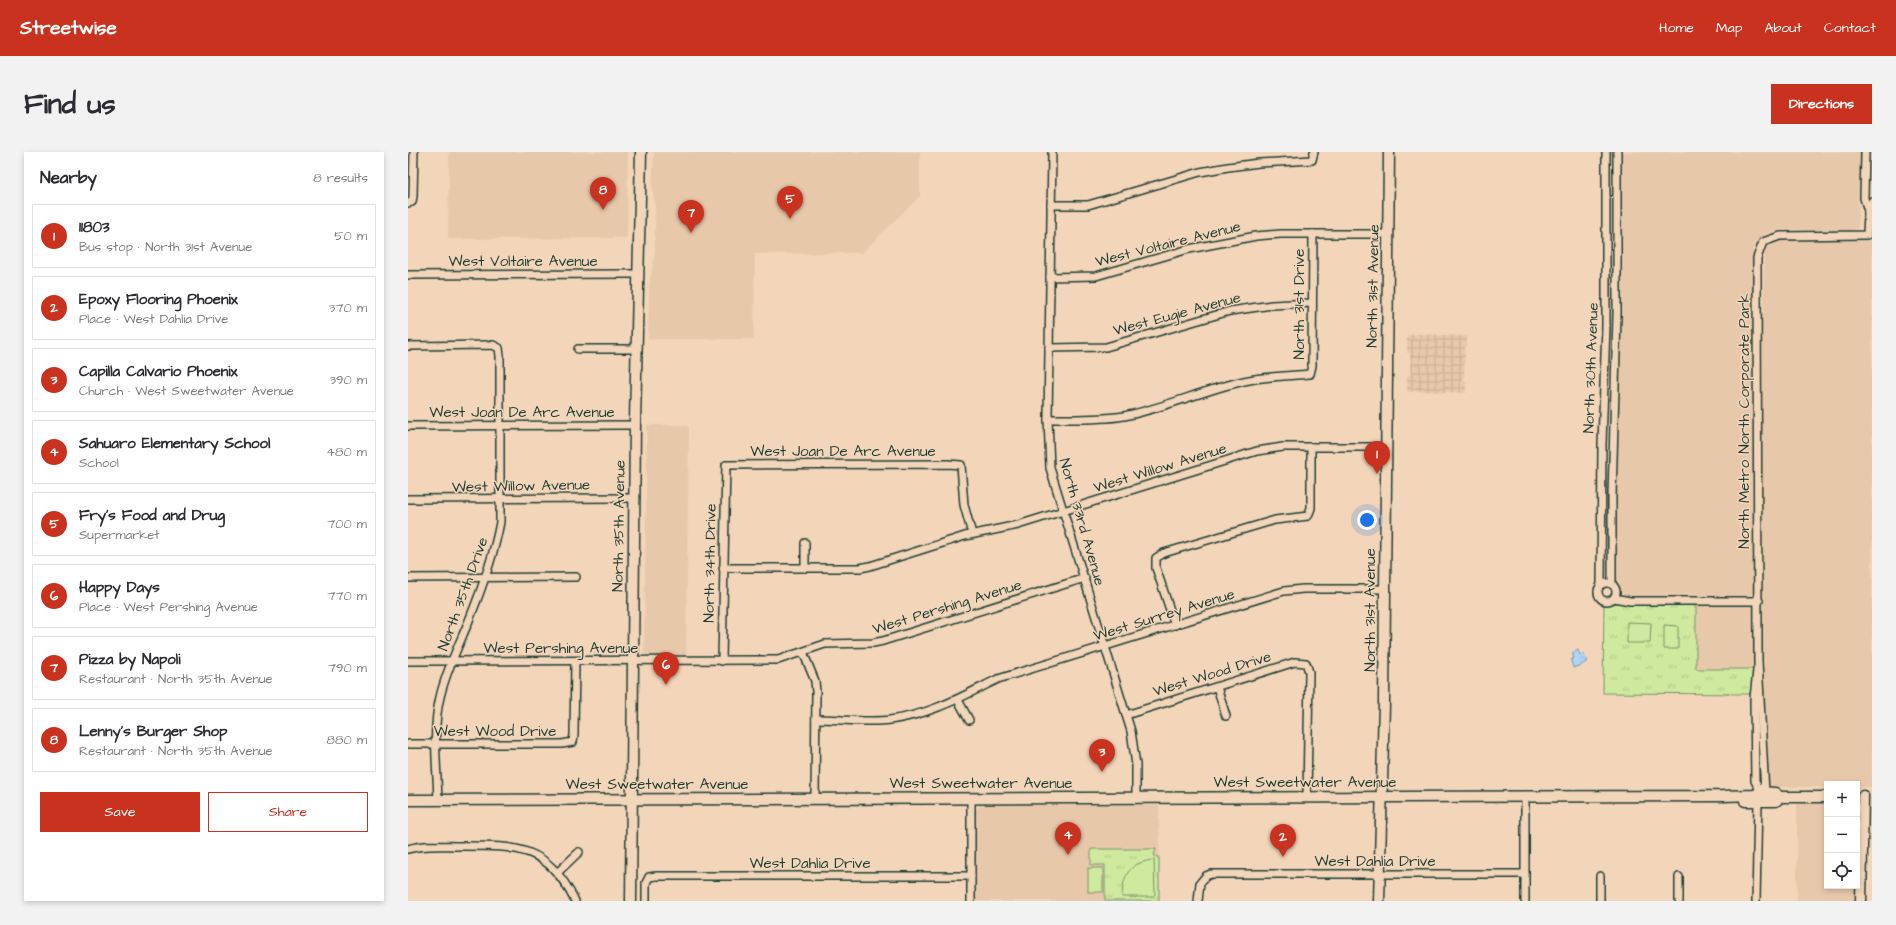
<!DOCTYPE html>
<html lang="en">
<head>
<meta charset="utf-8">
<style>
	:root { --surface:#fff; --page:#f2f2f3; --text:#2b2b33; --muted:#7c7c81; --line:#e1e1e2; --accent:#c8321e }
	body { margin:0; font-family:"Architects Daughter",sans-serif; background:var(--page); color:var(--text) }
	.controls { position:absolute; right:12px; bottom:12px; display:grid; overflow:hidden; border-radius:0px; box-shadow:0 2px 6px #0003 }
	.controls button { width:36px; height:36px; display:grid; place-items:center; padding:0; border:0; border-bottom:1px solid var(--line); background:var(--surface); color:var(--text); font:20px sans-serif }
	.you { position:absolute; left:959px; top:368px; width:14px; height:14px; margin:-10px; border:3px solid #fff; border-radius:50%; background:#1a73e8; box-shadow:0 0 0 6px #1a73e833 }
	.badge { display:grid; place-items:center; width:26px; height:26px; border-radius:50%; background:var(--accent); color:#fff; font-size:13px; font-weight:700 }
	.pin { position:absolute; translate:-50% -33px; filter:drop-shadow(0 1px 2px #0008) }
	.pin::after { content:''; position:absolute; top:21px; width:14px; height:12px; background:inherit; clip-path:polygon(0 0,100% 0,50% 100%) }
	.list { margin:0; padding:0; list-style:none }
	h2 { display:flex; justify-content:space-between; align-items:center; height:52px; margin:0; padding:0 16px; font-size:17px }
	h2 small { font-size:13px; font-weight:400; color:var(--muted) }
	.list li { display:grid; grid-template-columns:26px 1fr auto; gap:12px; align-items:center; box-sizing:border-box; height:64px; margin:0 8px 8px; padding:0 8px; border:1px solid var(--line); border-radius:0px }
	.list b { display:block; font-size:15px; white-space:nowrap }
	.list p { margin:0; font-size:13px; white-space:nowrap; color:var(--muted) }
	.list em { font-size:13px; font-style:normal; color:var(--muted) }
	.actions { display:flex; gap:8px; padding:12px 16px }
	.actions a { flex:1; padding:9px 0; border:1px solid var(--accent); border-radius:0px; text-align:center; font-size:14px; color:var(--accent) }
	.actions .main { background:var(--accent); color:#fff }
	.icon { flex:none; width:22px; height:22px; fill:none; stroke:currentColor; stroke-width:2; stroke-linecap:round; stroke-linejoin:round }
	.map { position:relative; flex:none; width:1464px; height:749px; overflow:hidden; border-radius:0px }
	header { display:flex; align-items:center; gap:24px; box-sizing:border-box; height:56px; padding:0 20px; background:var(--accent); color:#fff }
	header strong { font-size:19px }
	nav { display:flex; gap:22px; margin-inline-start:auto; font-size:14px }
	.intro { display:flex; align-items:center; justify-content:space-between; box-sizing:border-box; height:96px; padding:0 24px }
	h1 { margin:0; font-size:28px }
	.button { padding:10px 18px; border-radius:0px; background:var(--accent); color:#fff; font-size:14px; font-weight:700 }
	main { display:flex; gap:24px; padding:0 24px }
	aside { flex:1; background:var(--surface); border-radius:0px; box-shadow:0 2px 6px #0003 }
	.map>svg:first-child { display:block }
	.built { fill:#e8c8ab }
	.industrial { fill:url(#industrial-grid) }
	.grass { fill:url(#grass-tufts); stroke:#779369 }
	.pitch { fill:#cfe99e; stroke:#779369 }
	.water { fill:url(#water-ripples); stroke:#7698aa }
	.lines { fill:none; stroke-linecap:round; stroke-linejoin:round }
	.street-casing { stroke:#1f3d34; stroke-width:10 }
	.secondary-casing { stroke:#1f3d34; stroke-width:13 }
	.street { stroke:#f3d6ba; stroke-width:7 }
	.secondary { stroke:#f3d6ba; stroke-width:10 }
	.labels { text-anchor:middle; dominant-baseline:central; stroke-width:3; stroke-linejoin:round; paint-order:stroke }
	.street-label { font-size:15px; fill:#1f3d34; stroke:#f3d6ba }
</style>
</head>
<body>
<header>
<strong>Streetwise</strong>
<nav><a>Home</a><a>Map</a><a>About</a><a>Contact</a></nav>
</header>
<div class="intro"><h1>Find us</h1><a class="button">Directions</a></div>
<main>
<aside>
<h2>Nearby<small>8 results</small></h2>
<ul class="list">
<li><span class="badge">1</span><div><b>11803</b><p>Bus stop · North 31st Avenue</p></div><em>50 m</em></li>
<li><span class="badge">2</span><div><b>Epoxy Flooring Phoenix</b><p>Place · West Dahlia Drive</p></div><em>370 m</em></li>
<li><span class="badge">3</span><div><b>Capilla Calvario Phoenix</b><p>Church · West Sweetwater Avenue</p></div><em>390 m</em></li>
<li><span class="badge">4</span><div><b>Sahuaro Elementary School</b><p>School</p></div><em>480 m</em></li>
<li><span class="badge">5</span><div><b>Fry's Food and Drug</b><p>Supermarket</p></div><em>700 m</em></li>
<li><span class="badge">6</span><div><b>Happy Days</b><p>Place · West Pershing Avenue</p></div><em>770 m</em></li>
<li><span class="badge">7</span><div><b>Pizza by Napoli</b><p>Restaurant · North 35th Avenue</p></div><em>790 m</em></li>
<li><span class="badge">8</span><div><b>Lenny's Burger Shop</b><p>Restaurant · North 35th Avenue</p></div><em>880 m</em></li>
</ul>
<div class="actions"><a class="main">Save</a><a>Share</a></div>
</aside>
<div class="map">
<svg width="1464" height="749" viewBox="0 0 1464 749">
	<defs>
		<pattern id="industrial-grid" width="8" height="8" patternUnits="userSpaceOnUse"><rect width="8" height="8" fill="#e8c8ab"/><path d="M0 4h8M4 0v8" fill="none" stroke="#c7ad94"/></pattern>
		<pattern id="grass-tufts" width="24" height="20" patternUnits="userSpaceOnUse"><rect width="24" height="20" fill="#cfe99e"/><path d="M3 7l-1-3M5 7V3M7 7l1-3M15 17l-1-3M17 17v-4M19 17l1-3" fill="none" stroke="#b1c989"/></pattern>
		<pattern id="water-ripples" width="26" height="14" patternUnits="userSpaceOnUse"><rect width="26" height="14" fill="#b0d4f9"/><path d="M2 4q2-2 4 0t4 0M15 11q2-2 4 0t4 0" fill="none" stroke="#97b7d6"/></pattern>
	</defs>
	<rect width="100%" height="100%" fill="#f3d6ba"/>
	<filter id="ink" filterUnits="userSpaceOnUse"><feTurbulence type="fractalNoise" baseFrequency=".025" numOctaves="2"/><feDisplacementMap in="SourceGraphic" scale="8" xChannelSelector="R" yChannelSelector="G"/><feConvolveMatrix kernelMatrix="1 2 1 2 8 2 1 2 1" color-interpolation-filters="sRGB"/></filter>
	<g filter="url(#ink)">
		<!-- built -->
		<g class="built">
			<polygon points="41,0 220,0 219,86 40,87"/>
			<polygon points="246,0 512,0 512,44 454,101 347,102 346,187 240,187 241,135 247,99 247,56 244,34"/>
			<polygon points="1212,0 1452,0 1450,76 1444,79 1369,78 1357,83 1347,91 1345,97 1345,161 1356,161 1356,99 1359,93 1365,88 1464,88 1464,635 1449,635 1449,632 1419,632 1419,635 1363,635 1360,632 1355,585 1355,517 1288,517 1288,452 1353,453 1353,405 1347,405 1347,446 1345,447 1219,445 1215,442 1207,428 1209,269 1212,160"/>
			<polygon points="239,273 276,273 281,275 278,504 244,505 236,501"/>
			<polygon points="1419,651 1419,734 1447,734 1447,749 1389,749 1389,652"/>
			<polygon points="577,653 751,653 752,749 568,749 568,658 571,654"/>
		</g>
		<!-- industrial -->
		<polygon class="industrial" points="1010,182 1059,184 1059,195 1057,195 1056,230 1058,230 1058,241 1010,239 999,240 999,223 1002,223 1002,201 999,201 999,183"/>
		<!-- grass -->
		<g class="grass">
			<polygon points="1196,451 1288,452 1288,517 1346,517 1342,542 1195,541"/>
			<polygon points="683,697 748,697 746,703 751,706 751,749 697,749 697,713 683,713"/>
		</g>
		<!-- pitch -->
		<g class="pitch">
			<polygon points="1219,470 1243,471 1242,491 1219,491"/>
			<polygon points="1256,473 1270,474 1270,497 1256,497"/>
			<path d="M746,708L747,742L744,745H714C715,722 722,710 746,708Z"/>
			<rect x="680" y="716" width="15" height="24"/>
		</g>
		<!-- water -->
		<polygon class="water" points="1170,498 1172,503 1175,502 1180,509 1173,513 1165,516 1163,508 1166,506 1164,501"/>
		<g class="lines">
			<defs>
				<g id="street">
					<polyline points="644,0 640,267 642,316 723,579 728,613 728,646"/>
					<polyline points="0,51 4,50 5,44 6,0"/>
					<polyline points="643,53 680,53 792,20 820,15 851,11 904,8 906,0"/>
					<polyline points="1460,59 1464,49"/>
					<polyline points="0,123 230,122"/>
					<polyline points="642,125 688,124 781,97 848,84 873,82 981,82"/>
					<path d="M0,194L85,193L91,196L92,204V370C86,404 73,439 60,471C50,495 38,519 32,545C24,578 29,614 30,648"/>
					<polyline points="641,196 698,195 822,159 864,153 904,151"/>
					<polyline points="170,197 229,197"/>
					<path d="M640,267C665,267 692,268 716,264C757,256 795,238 836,229C857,224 880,224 902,222L904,214L905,82"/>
					<polyline points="0,274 227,273"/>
					<polyline points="0,347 227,346"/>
					<polyline points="397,391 397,416"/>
					<polyline points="315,416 452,416 462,414 557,384 610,373 849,299 875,295 978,295"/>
					<polyline points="0,426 168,425"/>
					<circle cx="1199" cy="440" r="9"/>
					<polyline points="1204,432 1204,344 1209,163 1209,0"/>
					<polyline points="1193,433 1194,292 1198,173 1198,0"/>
					<polyline points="1206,446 1222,449 1351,449"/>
					<polyline points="767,473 748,416 748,406 756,401 867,368 900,364 903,356 903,295"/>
					<polyline points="395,500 407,529 408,540 407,647"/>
					<polyline points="0,509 370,508 417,492 465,491 475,489 677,426"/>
					<polyline points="314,509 318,313 540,312 553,313 556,353 564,382"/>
					<polyline points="1349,518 1346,546 1347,629 1351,636 1357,641"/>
					<polyline points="809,535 818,564"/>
					<polyline points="550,548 561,568"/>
					<polyline points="718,563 887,510 898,511 901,520 899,646"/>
					<path d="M408,567C431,567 460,571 482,568C524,562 553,545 590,527L876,439L895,437H977"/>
					<polyline points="0,592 154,592 165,590 166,582 167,509"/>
					<polyline points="1357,641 1350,510 1349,106 1355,90 1372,84 1459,83 1460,59 1456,46 1457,0"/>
					<polyline points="1117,644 1117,749"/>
					<path d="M0,697C16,692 35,694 52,694C109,694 139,693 167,749"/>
					<polyline points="149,721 171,700"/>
					<polyline points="1192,724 1192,749"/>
					<polyline points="1271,725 1271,749"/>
					<polyline points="238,749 238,731 241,725 248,724 563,724"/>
					<polyline points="563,749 563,647"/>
					<polyline points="790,749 792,731 798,724 803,722 1117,722"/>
					<polyline points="1348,749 1350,649"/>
				</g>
				<g id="secondary">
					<polyline points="1351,640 1367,641 1372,645 1419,645"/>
					<polyline points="0,648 1315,644 1346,643 1357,641"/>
					<polyline points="1337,649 1368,649 1372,645"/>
					<polyline points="223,749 227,269 233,0"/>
					<polyline points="971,749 976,551 981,0"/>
					<polyline points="1453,749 1455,644"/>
				</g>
			</defs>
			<!-- street casing -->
			<use href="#street" class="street-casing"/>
			<!-- secondary casing -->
			<use href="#secondary" class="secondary-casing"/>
			<!-- street -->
			<use href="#street" class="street"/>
			<!-- secondary -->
			<use href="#secondary" class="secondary"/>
		</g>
	</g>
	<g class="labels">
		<!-- street labels -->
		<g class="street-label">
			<text transform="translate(760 92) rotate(-14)">West Voltaire Avenue</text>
			<text x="115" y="109">West Voltaire Avenue</text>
			<text transform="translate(965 134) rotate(-89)">North 31st Avenue</text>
			<text transform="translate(891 152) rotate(-90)">North 31st Drive</text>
			<text transform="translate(769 162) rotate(-15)">West Eugie Avenue</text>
			<text transform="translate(1183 216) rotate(-88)">North 30th Avenue</text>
			<text x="114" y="260">West Joan De Arc Avenue</text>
			<text transform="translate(1336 269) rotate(-90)">North Metro North Corporate Park</text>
			<text x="435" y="299">West Joan De Arc Avenue</text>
			<text transform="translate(752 316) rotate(-17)">West Willow Avenue</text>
			<text transform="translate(113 334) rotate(-1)">West Willow Avenue</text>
			<text transform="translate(674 370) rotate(74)">North 33rd Avenue</text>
			<text transform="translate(211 374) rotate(-89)">North 35th Avenue</text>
			<text transform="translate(302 411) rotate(-89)">North 34th Drive</text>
			<text transform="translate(55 442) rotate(-70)">North 35th Drive</text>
			<text transform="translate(539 455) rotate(-17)">West Pershing Avenue</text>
			<text transform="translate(962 458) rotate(-90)">North 31st Avenue</text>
			<text transform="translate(756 463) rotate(-17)">West Surrey Avenue</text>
			<text x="153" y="496">West Pershing Avenue</text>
			<text transform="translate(804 522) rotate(-17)">West Wood Drive</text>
			<text x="87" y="579">West Wood Drive</text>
			<text x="897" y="630">West Sweetwater Avenue</text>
			<text x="573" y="631">West Sweetwater Avenue</text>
			<text x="249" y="632">West Sweetwater Avenue</text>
			<text x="967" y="709">West Dahlia Drive</text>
			<text x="402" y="711">West Dahlia Drive</text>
		</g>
	</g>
</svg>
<div class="controls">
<button>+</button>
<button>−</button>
<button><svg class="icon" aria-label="locate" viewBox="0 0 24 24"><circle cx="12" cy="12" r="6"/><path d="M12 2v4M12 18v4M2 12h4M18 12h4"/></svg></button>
</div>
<div class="you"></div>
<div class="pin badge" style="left:969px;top:322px">1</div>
<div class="pin badge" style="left:875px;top:705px">2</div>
<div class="pin badge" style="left:694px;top:620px">3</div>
<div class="pin badge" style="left:660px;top:703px">4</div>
<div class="pin badge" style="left:382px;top:67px">5</div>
<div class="pin badge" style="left:258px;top:533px">6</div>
<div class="pin badge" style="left:283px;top:81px">7</div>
<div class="pin badge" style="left:195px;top:58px">8</div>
</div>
</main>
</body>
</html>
